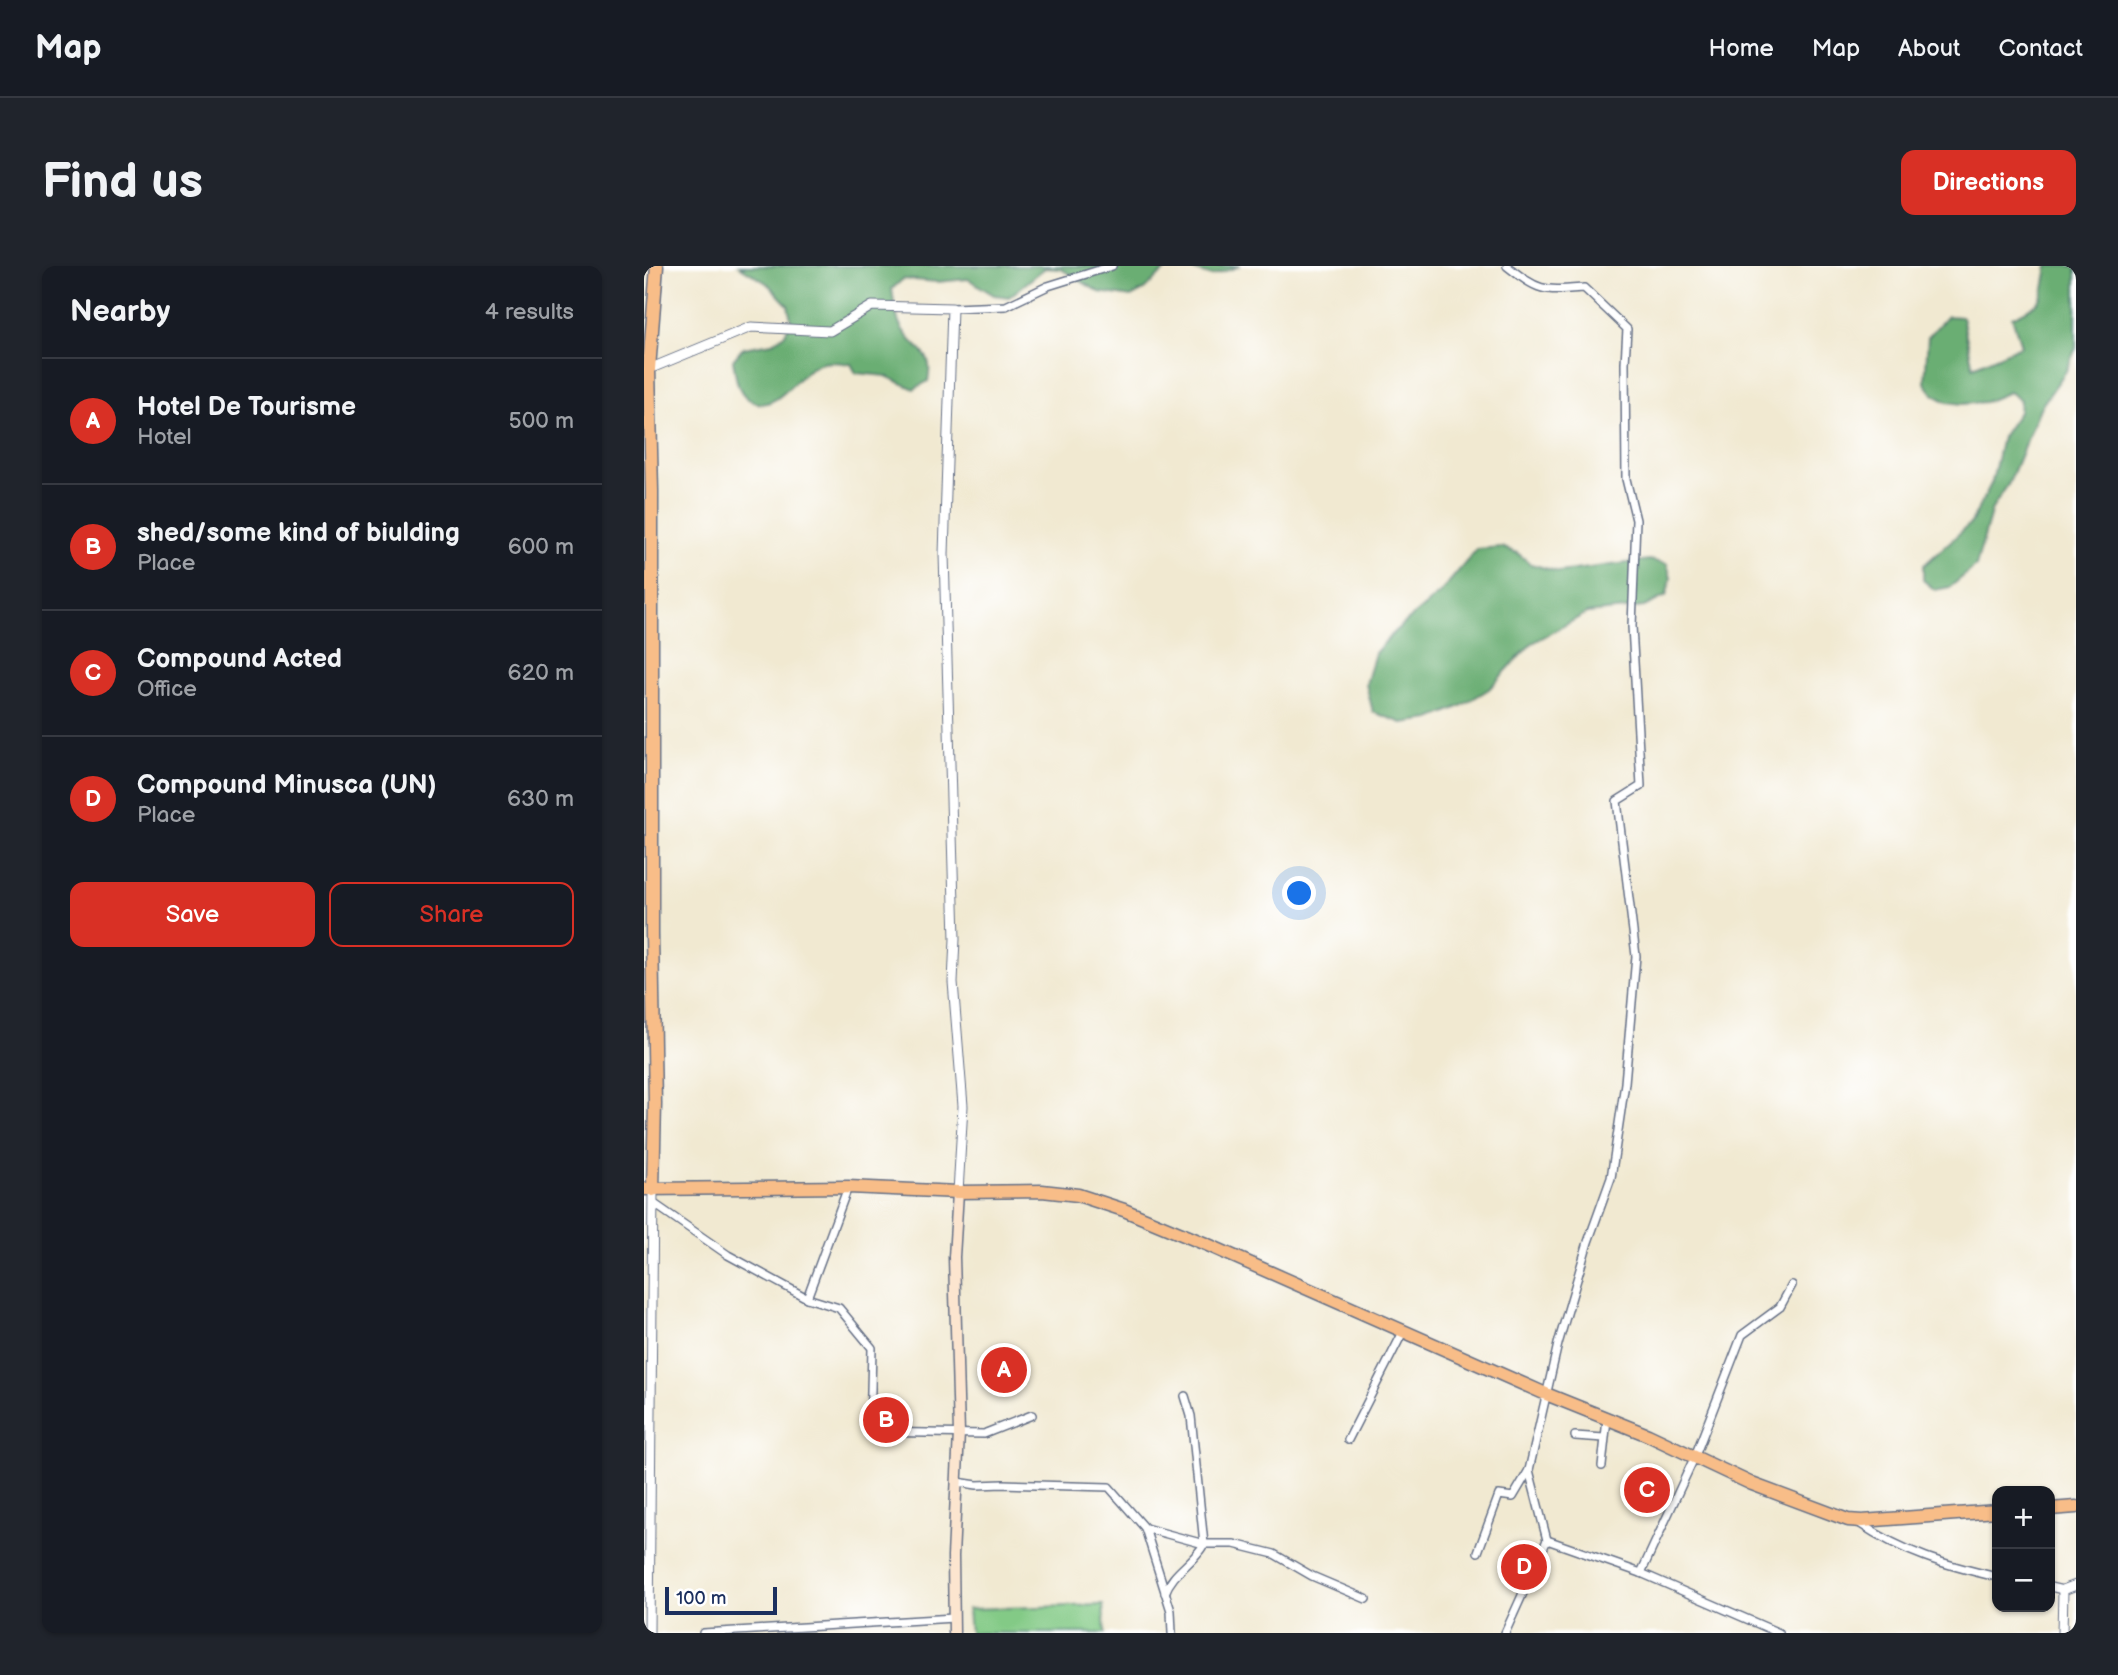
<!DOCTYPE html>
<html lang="en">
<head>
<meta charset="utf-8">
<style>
	:root { --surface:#171b24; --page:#20242c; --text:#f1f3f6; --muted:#9ea1a6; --line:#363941; --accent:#d93025 }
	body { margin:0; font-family:"Balsamiq Sans",sans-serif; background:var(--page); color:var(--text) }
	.controls { position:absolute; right:21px; bottom:21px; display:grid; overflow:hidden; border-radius:14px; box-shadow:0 2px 5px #0004 }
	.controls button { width:63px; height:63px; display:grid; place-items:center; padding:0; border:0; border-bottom:2px solid var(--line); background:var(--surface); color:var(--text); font:35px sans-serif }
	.scale { position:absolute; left:21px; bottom:18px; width:112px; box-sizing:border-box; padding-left:7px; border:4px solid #1b2f5e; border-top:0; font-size:19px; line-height:24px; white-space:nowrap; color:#1b2f5e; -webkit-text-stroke:5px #fff; paint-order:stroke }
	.you { position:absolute; left:656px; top:628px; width:24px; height:24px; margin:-18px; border:5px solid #fff; border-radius:50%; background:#1a73e8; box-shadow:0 0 0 10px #1a73e833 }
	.badge { display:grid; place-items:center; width:46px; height:46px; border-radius:50%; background:var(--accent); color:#fff; font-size:23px; font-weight:700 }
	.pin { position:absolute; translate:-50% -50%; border:4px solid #fff; box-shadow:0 2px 7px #0006 }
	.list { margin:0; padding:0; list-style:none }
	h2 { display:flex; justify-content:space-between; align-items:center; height:91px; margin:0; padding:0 28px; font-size:30px }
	h2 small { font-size:23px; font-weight:400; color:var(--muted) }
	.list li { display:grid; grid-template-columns:46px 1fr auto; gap:21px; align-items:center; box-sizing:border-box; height:126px; padding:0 28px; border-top:2px solid var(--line) }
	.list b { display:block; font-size:26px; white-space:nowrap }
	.list p { margin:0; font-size:23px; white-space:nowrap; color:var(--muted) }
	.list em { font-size:23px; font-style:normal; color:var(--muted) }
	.actions { display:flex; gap:14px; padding:21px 28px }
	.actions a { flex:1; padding:16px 0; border:2px solid var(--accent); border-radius:14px; text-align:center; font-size:24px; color:var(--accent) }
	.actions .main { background:var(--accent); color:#fff }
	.map { position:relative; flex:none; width:1432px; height:1367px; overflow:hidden; border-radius:14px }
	header { display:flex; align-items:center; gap:42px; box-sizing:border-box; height:98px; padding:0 35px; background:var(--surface); border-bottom:2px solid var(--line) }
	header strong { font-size:33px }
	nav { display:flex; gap:38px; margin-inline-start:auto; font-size:24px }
	.intro { display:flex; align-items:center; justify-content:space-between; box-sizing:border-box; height:168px; padding:0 42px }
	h1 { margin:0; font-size:49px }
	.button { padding:18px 32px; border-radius:14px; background:var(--accent); color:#fff; font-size:24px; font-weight:700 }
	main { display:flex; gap:42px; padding:0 42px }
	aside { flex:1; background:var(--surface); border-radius:14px; box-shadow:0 2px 5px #0004 }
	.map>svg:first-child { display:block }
	.green { fill:#83ca86; stroke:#4f7c72; stroke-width:2 }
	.forest { fill:#6aae73; stroke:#426e68; stroke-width:2 }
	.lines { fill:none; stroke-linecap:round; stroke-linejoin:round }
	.minor-casing { stroke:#667086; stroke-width:10 }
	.tertiary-casing { stroke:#667086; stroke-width:11 }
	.secondary-casing { stroke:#667086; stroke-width:13 }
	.primary-casing { stroke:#667086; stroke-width:15 }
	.minor { stroke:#fff; stroke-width:7 }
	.tertiary { stroke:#fff; stroke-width:9 }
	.secondary { stroke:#fce5cf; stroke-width:10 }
	.primary { stroke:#f8bd88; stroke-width:12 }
</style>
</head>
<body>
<header>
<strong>Map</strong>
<nav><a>Home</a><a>Map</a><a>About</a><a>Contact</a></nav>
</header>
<div class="intro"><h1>Find us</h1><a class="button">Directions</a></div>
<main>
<aside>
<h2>Nearby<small>4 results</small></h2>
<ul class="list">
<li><span class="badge">A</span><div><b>Hotel De Tourisme</b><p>Hotel</p></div><em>500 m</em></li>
<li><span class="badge">B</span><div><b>shed/some kind of biulding</b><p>Place</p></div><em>600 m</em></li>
<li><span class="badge">C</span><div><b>Compound Acted</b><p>Office</p></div><em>620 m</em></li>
<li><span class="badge">D</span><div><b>Compound Minusca (UN)</b><p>Place</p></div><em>630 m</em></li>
</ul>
<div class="actions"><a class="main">Save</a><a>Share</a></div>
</aside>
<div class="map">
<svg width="1432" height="1367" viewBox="0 0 1432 1367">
	<rect width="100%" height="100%" fill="#fff"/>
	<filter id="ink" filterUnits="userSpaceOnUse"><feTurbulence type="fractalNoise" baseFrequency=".0143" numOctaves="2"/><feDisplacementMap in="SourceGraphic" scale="14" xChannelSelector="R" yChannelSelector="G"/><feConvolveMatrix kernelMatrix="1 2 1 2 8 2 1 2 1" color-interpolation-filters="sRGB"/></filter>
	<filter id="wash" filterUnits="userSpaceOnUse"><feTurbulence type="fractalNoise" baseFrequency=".00686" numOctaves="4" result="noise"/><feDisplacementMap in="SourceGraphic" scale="28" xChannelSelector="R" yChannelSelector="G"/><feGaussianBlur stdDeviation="1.57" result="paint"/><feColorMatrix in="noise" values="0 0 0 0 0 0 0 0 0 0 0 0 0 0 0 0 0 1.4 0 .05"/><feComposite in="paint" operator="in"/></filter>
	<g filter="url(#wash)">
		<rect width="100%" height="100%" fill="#f1e9d1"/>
		<!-- green -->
		<polygon class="green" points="459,1339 461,1367 326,1367 324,1343"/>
		<!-- forest -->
		<g class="forest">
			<path d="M95,0H596L567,10L538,0L522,3L500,24L487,31L455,26L417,3L401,2L365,31L350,29L324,13L293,16L259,13L248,23C250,37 252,56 261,67C275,88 290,85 284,115L270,123L242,110L212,107L207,98C199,97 187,95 179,97C154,102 137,146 110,136C92,129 92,110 89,94L99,82L128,77L141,68L147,54L144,39L124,18Z"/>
			<path d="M1404,0H1432V82L1422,105L1396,142L1365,217L1348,243L1332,300L1306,321L1291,324L1279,314V300L1327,257L1348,216L1358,171L1375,146L1376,134L1365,126L1341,136L1318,138L1303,136L1290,129L1281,117L1284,71L1303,50L1318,51L1329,101L1377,80L1368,51C1401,36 1398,35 1404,0Z"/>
			<polygon points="857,281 873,287 887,298 915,306 1005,294 1023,298 1027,312 1022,330 1000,341 943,347 887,378 845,423 817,440 787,453 758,457 729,446 722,418 731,387 750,366 796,327 833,283"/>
		</g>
	</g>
	<g filter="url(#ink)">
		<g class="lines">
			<defs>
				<g id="minor">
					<polyline points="308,42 362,40 404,20 468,0"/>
					<polyline points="9,937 84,989 163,1032 195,1042 228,1082 226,1166 340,1168 388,1149 342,1167"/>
					<polyline points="163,1032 204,921"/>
					<polyline points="931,1170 960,1172"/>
					<polyline points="704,1174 760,1064"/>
					<polyline points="958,1200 963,1153"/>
					<polyline points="313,1216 333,1219 359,1218 465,1221 501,1262 560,1278 590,1278 630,1288 668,1310 722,1333"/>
					<path d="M1215,1257C1260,1287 1301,1299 1353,1311"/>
					<polyline points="501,1262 527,1345 528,1367"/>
					<polyline points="903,1274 997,1307 1135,1367"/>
					<polyline points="834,1286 855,1229 869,1231 885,1204"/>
					<polyline points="997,1307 1051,1190 1098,1069 1136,1041 1148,1019"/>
					<polyline points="1406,1321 1419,1324"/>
					<path d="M521,1327C529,1305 549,1298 560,1278L547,1150L541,1130"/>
					<polyline points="59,1367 310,1352"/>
					<path d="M861,1367L903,1274L885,1204L914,1078L944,976L967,912L981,817L992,690L973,535L997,520L988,360L992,254L982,213L981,97L983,63L940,22C898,25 896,26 863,0"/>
				</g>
				<g id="tertiary">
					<polyline points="5,103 107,61 186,65 228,40 308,42 300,288 311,673 309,716 319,840 314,926"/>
					<polyline points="5,1367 9,924"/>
					<polyline points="1418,1367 1419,1324 1432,1319"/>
				</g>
				<polyline id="secondary" points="310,1367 309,1290 315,1167 310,991 314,926"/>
				<g id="primary">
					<polyline points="0,923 204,921 314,926 398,925 434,929 480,944 564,979 902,1128 1004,1169 1108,1218 1204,1254 1218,1255 1353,1245"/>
					<polyline points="9,924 11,838 8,667 8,225 5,103 13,0"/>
					<polyline points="1406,1243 1432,1241"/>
				</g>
			</defs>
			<!-- minor casing -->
			<use href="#minor" class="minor-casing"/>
			<!-- tertiary casing -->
			<use href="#tertiary" class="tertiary-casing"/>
			<!-- secondary casing -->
			<use href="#secondary" class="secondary-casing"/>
			<!-- primary casing -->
			<use href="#primary" class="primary-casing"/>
			<!-- minor -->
			<use href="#minor" class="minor"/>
			<!-- tertiary -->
			<use href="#tertiary" class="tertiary"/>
			<!-- secondary -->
			<use href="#secondary" class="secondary"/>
			<!-- primary -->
			<use href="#primary" class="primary"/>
		</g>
	</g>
</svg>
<div class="controls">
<button>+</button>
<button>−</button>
</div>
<div class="scale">100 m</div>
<div class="you"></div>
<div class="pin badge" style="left:360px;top:1104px">A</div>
<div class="pin badge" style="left:242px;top:1154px">B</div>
<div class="pin badge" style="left:1003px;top:1224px">C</div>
<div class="pin badge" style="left:880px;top:1301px">D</div>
</div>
</main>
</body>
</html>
